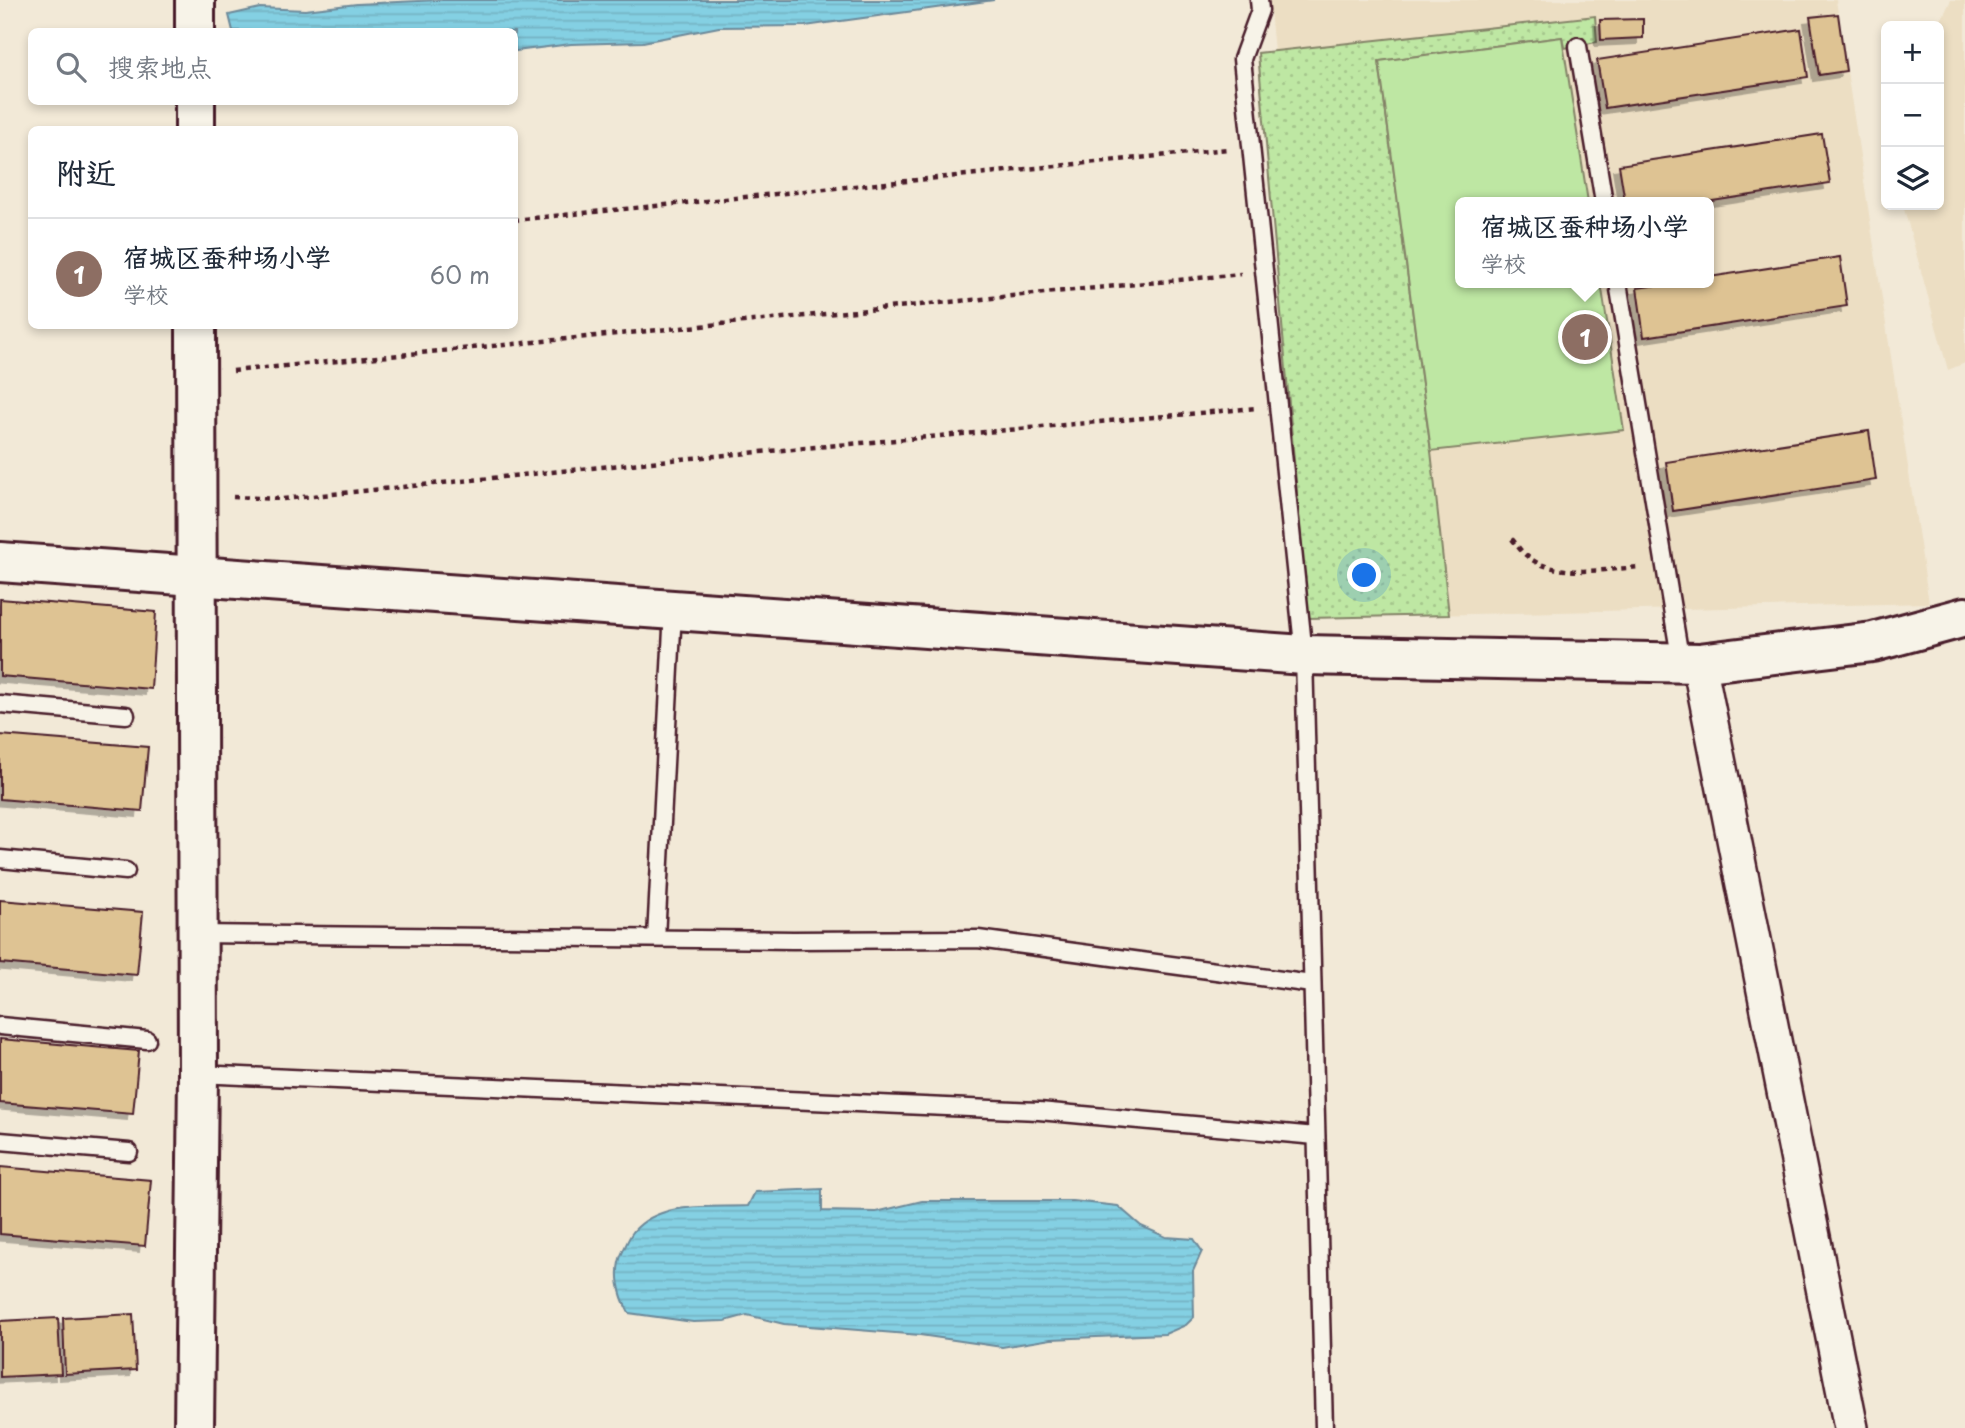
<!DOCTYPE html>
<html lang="zh">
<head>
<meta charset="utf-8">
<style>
	:root { --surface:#fff; --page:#f2f2f3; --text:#1f2937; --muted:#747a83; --line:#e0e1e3; --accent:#4a1f2b }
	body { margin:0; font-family:"Playpen Sans","LXGW WenKai TC",sans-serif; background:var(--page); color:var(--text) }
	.controls { position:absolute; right:21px; top:21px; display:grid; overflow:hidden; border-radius:10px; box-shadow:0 4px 10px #0003 }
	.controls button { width:63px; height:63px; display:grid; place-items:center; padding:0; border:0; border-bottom:2px solid var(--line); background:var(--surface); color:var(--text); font:35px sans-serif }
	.you { position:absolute; left:1365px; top:576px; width:24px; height:24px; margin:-18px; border:5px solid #fff; border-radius:50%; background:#1a73e8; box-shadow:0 0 0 10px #1a73e833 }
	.badge { display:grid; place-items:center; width:46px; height:46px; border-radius:50%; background:var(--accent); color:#fff; font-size:23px; font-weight:700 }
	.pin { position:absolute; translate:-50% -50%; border:4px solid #fff; box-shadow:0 2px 7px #0006 }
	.popup { position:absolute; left:1455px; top:197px; width:259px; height:91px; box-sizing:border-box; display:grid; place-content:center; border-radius:10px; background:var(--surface); filter:drop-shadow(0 2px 5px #0005); font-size:23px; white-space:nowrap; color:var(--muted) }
	.popup b { font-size:26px; color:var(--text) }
	.popup::after { content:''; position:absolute; left:50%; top:100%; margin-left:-14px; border:14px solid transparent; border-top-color:var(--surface) }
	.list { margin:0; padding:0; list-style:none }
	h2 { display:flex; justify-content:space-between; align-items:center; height:91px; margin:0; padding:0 28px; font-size:30px }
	h2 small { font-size:23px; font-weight:400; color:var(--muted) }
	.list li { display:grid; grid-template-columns:46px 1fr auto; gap:21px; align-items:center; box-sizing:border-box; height:112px; padding:0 28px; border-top:2px solid var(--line) }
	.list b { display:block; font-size:26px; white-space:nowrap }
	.list p { margin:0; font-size:23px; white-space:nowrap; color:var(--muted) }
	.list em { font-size:23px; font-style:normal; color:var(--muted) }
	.icon { flex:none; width:38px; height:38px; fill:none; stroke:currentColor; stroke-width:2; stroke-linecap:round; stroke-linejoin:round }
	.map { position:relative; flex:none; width:1965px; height:1428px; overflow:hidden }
	.search { position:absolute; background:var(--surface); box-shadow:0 4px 10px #0003; left:28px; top:28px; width:490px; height:77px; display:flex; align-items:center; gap:18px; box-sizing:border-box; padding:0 24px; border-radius:10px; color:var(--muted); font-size:26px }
	.panel { position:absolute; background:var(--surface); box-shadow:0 4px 10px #0003; left:28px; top:126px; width:490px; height:203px; border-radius:10px }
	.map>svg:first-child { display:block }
	.built { fill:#ecdec3; fill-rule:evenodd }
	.grass { fill:url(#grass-dots); stroke:#848367; stroke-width:2 }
	.pitch { fill:#bee7a3; stroke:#848367; stroke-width:2 }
	.water { fill:url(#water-rules); stroke:#6d8999; stroke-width:2 }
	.building { fill:#dec393; stroke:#4a1f2b; stroke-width:2; filter:url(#shadow) }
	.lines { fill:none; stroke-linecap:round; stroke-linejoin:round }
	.lane-casing { stroke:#4a1f2b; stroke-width:21 }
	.street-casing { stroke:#4a1f2b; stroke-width:38 }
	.secondary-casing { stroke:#4a1f2b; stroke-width:44 }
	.path { stroke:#4a1f2b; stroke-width:4.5; stroke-dasharray:5 5; stroke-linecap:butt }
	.lane { stroke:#f7f3e8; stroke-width:16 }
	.street { stroke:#f7f3e8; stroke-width:33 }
	.secondary { stroke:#f7f3e8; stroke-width:38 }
</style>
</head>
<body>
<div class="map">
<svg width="1965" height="1428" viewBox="0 0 1965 1428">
	<defs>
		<pattern id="grass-dots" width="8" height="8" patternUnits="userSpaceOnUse" patternTransform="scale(1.75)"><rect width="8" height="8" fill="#bee7a3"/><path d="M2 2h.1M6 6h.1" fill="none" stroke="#a5c68c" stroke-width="1.8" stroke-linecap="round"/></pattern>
		<pattern id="water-rules" width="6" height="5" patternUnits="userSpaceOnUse" patternTransform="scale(1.75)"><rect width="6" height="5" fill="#84d0e3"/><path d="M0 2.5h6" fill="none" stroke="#74b2c3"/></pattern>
		<filter id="shadow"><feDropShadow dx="-6" dy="6" stdDeviation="0" flood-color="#0004"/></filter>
	</defs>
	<rect width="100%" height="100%" fill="#f2e9d7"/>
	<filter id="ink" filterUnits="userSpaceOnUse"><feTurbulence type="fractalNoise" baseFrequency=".0143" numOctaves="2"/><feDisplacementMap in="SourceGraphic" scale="14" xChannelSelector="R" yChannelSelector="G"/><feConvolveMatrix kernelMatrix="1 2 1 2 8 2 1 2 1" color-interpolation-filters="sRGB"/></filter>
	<g filter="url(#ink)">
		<!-- built -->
		<g class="built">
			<path d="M1269,0H1836L1929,603L1308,618L1258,53L1274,51ZM1461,202H1709V283H1461Z"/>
			<polygon points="1951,0 1965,0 1965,363 1948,370 1903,205 1939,205 1938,26"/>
		</g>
		<!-- grass -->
		<polygon class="grass" points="1595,16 1597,42 1564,48 1562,37 1379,61 1431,451 1449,615 1308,618 1258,53"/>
		<!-- pitch -->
		<polygon class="pitch" points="1562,37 1588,202 1461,202 1461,283 1601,283 1624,430 1431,451 1379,61"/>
		<!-- water -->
		<g class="water">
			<polygon points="438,0 994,0 805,26 719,27 643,42 571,44 515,51 514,32 233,31 229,15 260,8 305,10 357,4"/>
			<path d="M822,1189V1211L876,1212L922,1201H1073L1118,1206L1141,1226L1166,1237L1194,1239L1202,1251L1193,1271L1194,1317L1186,1325L1165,1334L1051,1339L1002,1347L920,1335L784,1324L747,1315L725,1321L693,1322L629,1313C619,1295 613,1271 623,1251C626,1245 629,1237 633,1232C660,1200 711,1208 748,1206L755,1192Z"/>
		</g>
		<!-- building -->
		<g class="building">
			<polygon points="1838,14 1846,71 1819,75 1810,17"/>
			<polygon points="1643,19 1643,38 1601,40 1600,20"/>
			<polygon points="1801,29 1808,77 1605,108 1597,60"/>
			<polygon points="1822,134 1830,183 1706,202 1625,202 1619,165"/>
			<polygon points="1840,257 1847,306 1644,337 1637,288 1672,283 1709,283 1709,277"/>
			<polygon points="1869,431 1876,480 1673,511 1666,462"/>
			<polygon points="0,599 156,612 151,689 0,676"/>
			<polygon points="0,735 148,747 142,811 0,799"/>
			<polygon points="0,900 143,912 137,975 0,963"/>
			<polygon points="0,1039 139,1051 133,1114 0,1103"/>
			<polygon points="0,1167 151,1180 145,1246 0,1234"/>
			<polygon points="133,1314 136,1370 65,1374 63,1318"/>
			<polygon points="58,1318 61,1374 0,1377 0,1321"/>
		</g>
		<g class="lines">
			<defs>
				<g id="lane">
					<polyline points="1259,0 1260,10 1242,59 1304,655 1324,1428"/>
					<polyline points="1578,46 1604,202"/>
					<polyline points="1618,283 1681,663"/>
					<polyline points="0,704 126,715"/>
					<polyline points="0,859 126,871"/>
					<polyline points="198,934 793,940 978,939 1312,984"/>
					<polyline points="656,938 673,610"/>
					<polyline points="0,1026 147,1040"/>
					<polyline points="198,1074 1039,1111 1316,1136"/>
					<polyline points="0,1141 129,1152"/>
				</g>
				<polyline id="street" points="1699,663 1851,1428"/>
				<g id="secondary">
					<polyline points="195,0 195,32"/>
					<polyline points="195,102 195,130"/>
					<polyline points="0,562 1304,655 1699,663 1873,642 1965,617"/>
					<polyline points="194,1428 198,1074 196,326"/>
				</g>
			</defs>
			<!-- lane casing -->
			<use href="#lane" class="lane-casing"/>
			<!-- street casing -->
			<use href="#street" class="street-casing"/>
			<!-- secondary casing -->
			<use href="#secondary" class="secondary-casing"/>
			<!-- path -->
			<g class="path">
				<polyline points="514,220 1228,149"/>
				<polyline points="233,371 1241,274"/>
				<polyline points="233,497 282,499 692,458 1256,408"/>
				<path d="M1512,539C1517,545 1521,552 1527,556C1554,579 1608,569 1640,567"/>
			</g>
			<!-- lane -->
			<use href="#lane" class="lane"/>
			<!-- street -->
			<use href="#street" class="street"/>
			<!-- secondary -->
			<use href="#secondary" class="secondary"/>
		</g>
	</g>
</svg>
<div class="controls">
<button>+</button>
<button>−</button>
<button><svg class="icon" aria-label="layers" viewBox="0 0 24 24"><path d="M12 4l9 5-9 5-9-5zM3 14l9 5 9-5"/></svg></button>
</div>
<div class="you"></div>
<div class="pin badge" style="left:1585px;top:337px;background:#8d6e63">1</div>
<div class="popup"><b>宿城区蚕种场小学</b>学校</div>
<div class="search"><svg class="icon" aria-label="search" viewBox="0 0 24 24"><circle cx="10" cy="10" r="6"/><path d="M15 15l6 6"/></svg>搜索地点</div>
<section class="panel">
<h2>附近<small></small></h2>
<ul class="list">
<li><span class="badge" style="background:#8d6e63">1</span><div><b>宿城区蚕种场小学</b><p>学校</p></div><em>60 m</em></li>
</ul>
</section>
</div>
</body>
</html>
